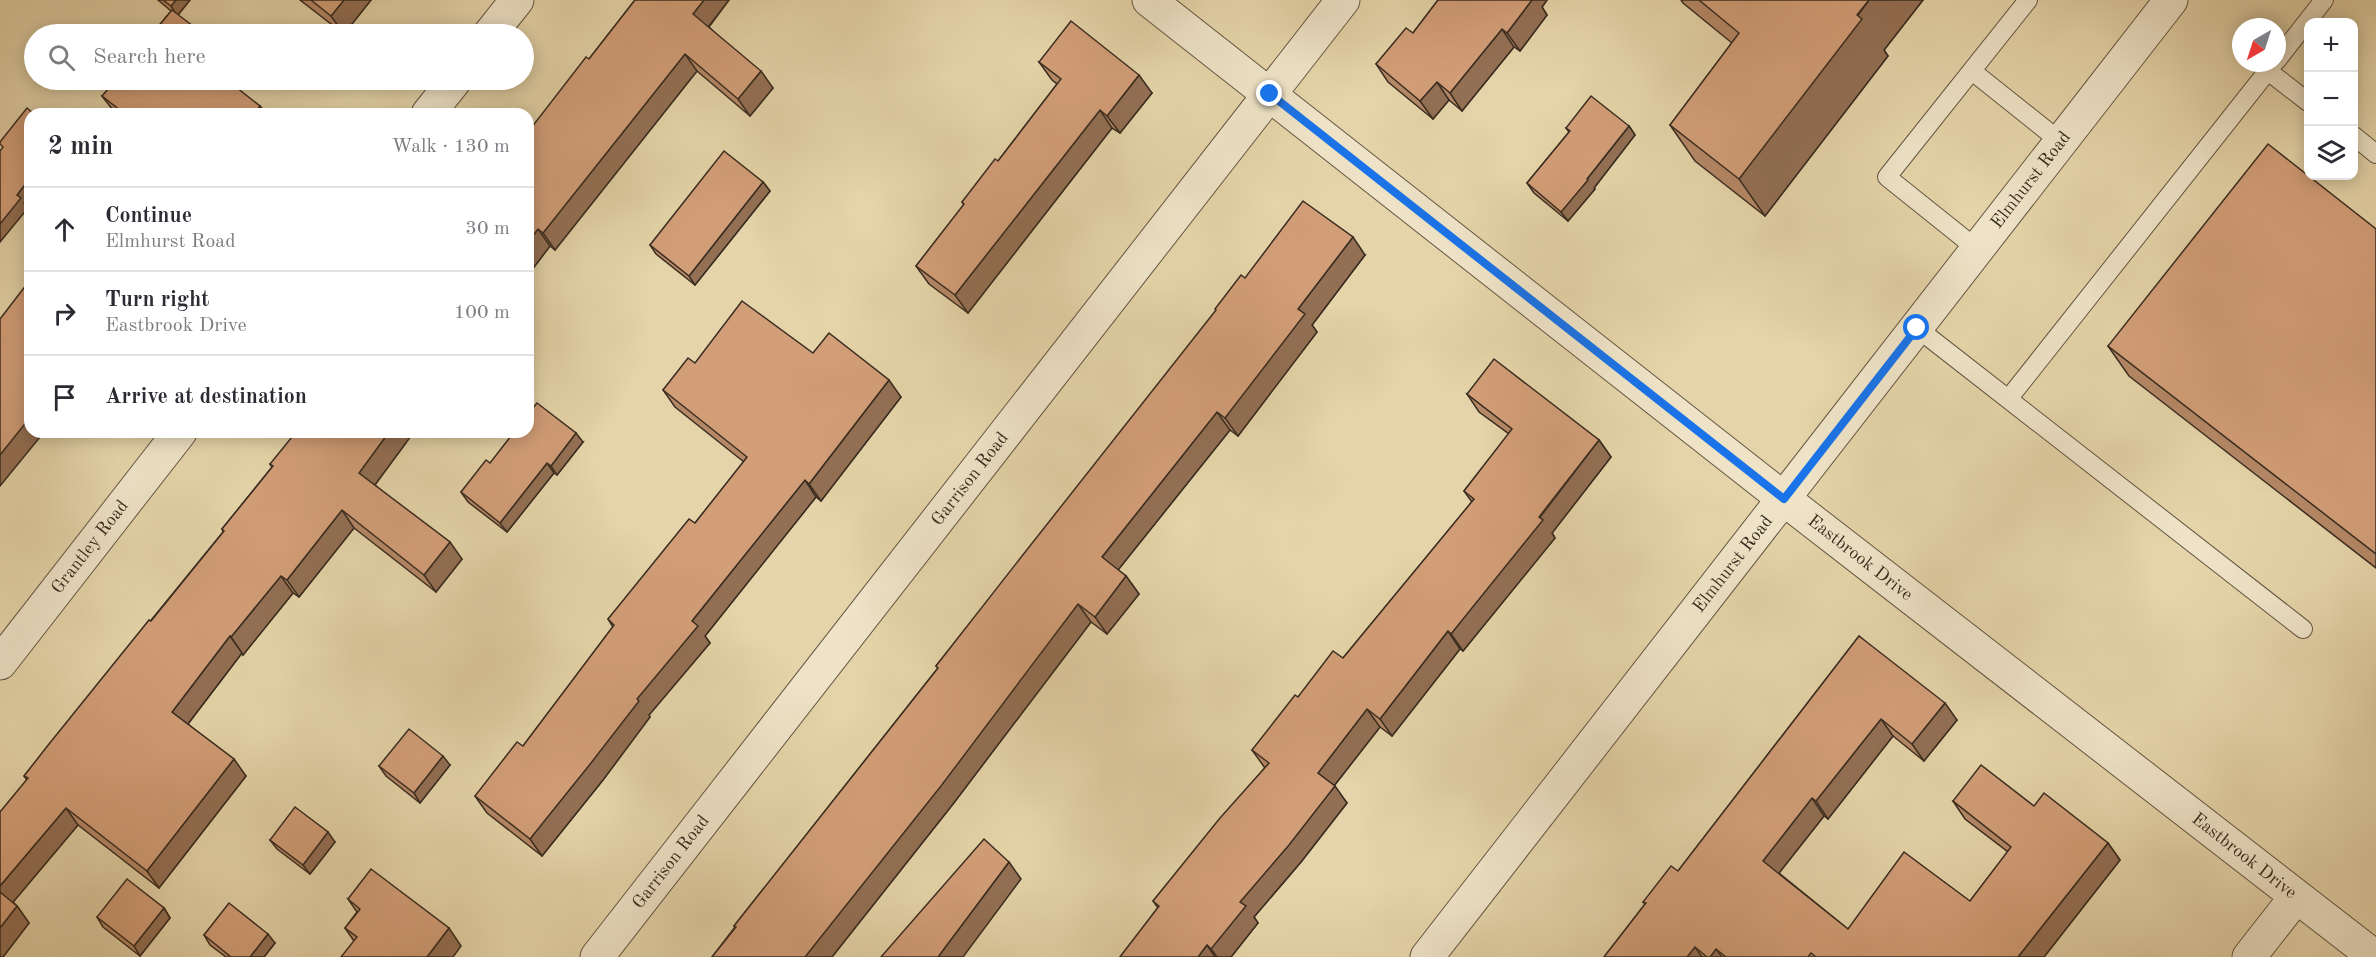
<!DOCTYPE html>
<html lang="en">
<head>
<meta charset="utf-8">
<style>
	:root { --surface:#fff; --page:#f7f7f7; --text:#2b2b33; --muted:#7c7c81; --line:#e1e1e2 }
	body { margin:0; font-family:"Old Standard TT",serif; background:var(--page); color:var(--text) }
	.controls { position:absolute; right:18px; top:18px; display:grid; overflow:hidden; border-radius:12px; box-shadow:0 3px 15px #0003 }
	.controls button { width:54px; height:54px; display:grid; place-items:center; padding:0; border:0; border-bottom:2px solid var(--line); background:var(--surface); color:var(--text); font:30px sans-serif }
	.compass { position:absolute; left:2232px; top:18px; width:54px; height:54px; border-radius:50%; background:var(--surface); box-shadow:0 3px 15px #0003; rotate:219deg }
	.stop { position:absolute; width:18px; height:18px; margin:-14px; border:4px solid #1a73e8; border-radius:50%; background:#fff }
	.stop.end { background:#1a73e8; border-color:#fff; box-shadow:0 2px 6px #0008 }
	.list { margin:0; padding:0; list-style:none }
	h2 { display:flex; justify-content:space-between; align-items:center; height:78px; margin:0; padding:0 24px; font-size:26px }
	h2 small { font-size:20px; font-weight:400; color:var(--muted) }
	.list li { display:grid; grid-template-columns:39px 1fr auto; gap:18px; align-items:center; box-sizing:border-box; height:84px; padding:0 24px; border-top:2px solid var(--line) }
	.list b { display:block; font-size:22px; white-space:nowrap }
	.list p { margin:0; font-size:20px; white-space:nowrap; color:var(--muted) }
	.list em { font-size:20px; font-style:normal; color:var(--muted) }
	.icon { flex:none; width:33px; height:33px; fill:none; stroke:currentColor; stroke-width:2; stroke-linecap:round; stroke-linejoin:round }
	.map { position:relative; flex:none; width:2376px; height:957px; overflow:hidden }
	.search { position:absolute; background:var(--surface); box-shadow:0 3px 15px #0003; left:24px; top:24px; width:510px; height:66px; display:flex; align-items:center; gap:15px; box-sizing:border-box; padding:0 21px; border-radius:33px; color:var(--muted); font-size:22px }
	.panel { position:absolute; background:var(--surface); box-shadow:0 3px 15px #0003; left:24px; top:108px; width:510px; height:330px; border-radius:18px }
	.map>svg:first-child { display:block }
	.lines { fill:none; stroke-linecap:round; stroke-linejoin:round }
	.lane-casing { stroke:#645642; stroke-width:20 }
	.street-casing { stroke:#645642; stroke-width:35 }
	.lane { stroke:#eee3c7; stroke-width:18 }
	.street { stroke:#eee3c7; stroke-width:33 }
	.wall { fill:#b58867; stroke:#392c20; stroke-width:1.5 }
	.shaded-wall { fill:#936f54; stroke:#392c20; stroke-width:1.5 }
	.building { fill:#d29e78; stroke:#392c20; stroke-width:1.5 }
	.route { stroke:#1a73e8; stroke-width:8 }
	.labels { text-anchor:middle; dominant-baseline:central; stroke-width:5; stroke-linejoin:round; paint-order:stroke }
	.street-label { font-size:18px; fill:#392c20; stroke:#eee3c7 }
</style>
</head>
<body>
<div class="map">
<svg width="2376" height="957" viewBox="0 0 2376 957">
	<rect width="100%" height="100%" fill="#e5d4a9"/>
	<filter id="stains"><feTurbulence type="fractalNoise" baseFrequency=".00333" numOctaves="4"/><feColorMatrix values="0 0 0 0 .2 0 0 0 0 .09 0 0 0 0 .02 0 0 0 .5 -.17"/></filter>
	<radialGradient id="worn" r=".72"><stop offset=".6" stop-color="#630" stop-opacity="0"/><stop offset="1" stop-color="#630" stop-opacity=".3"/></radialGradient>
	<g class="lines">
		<defs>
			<g id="lane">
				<polyline points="2277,60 2324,0"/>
				<polyline points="1972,71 2061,142"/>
				<polyline points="2268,71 2308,102"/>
				<polyline points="2354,136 2376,154"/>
				<polyline points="1977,249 1887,177 2028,0"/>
				<polyline points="1917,328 2303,629"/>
				<polyline points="2009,398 2274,63"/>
			</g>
			<g id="street">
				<polyline points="1149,0 1784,499 2375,957"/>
				<polyline points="490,34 517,0"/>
				<polyline points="428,114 455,80"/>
				<polyline points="0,663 180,432"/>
				<polyline points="597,957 1343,0"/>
				<polyline points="1427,957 2171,0"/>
				<polyline points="2249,957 2296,897"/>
			</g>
		</defs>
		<!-- lane casing -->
		<use href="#lane" class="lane-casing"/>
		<!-- street casing -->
		<use href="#street" class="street-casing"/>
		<!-- lane -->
		<use href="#lane" class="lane"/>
		<!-- street -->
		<use href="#street" class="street"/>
	</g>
	<!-- wall -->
	<g class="wall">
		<polygon points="158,0 190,0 178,15 203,34 152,34 171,11"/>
		<polygon points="300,0 371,0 344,34"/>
		<polygon points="635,0 729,0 709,27 773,88 750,116 697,71 555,250 550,246 528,275 528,132 589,59"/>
		<polygon points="1438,0 1547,0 1542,7 1547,15 1520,51 1514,47 1462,111 1449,100 1433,119 1388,82 1376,64 1413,33"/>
		<polygon points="1681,0 1923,0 1884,50 1888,56 1765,216 1695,161 1670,125 1732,43 1683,3"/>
		<polygon points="1039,62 1152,93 1120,133 1112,128 968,313 929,284 916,266 964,205 962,202 998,161 1057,84 1052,80"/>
		<polygon points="102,96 260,106 266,114 116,114"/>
		<polygon points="1629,126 1635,135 1594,188 1595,189 1568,221 1534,193 1527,183 1569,132 1566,128"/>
		<polygon points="763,182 770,191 695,285 656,254 650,245"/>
		<polygon points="2376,229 2376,568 2129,376 2108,346"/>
		<polygon points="1365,255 1312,325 1317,332 1238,436 1230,430 1118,570 1126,576 1139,594 1107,634 1091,622 953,804 832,957 712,957 735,927 734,926 938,668 936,666 1245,278"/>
		<polygon points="813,353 901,397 821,501 816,497 705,636 710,643 649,715 650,717 603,780 542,856 487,813 475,796 523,746 613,627 608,619 695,523 744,462 675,407 663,390 695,363"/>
		<polygon points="1467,394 1599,440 1611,457 1552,533 1555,538 1463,651 1460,649 1392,736 1380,727 1334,786 1347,803 1301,862 1254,917 1258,923 1231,957 1120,957 1158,908 1153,901 1265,768 1252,750 1298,697 1343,658 1472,502 1464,491 1509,434 1479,412"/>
		<polygon points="583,442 557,475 554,473 507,532 468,502 461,492 490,463"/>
		<polygon points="405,444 375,485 462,559 436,592 354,528 299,597 293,593 243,655 242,653 188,724 246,776 159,888 78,825 13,902 17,906 29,923 3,957 27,780 24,776 223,532 222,529 272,467 270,464"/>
		<polygon points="1859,636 1957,720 1924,761 1893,736 1828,819 1824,816 1779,873 1848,929 1970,901 2008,852 1965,819 1953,801 2034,806 2108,843 2120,860 2044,957 1604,957 1645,904 1643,902 1678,871"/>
		<polygon points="450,765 420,803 386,776 379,766"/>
		<polygon points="270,840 335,842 310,874 277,849"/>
		<polygon points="348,899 461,946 354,941 345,928 357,912"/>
		<polygon points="164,908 170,918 140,956 103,927 97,917"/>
		<polygon points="204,935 275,943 264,957 226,957 210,945"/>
	</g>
	<!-- shaded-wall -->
	<g class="shaded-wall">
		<polygon points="176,0 190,0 177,16 171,6"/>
		<polygon points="344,0 371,0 344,34 331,16"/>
		<polygon points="704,0 729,0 705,31 693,14"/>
		<polygon points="1532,0 1547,0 1542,7 1547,15 1520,51 1507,33"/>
		<polygon points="1869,0 1923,0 1884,50 1888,56 1765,216 1739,179"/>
		<polygon points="1502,29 1514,47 1462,111 1450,93"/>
		<polygon points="685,54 697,71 555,250 543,233"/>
		<polygon points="761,71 773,88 750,116 738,99"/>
		<polygon points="1139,75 1152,93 1120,133 1107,116"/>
		<polygon points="1437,82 1449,100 1433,119 1420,101"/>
		<polygon points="260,106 266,114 254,114"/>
		<polygon points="1100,110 1112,128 968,313 955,295"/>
		<polygon points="1629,126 1635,135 1594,188 1595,189 1568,221 1561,212"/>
		<polygon points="30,178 30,196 24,203 28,208 0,242 0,224 17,195"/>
		<polygon points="763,182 770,191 695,285 689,276"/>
		<polygon points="538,229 550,246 528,275 528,242"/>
		<polygon points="1353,237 1365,255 1312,325 1317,332 1238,436 1225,418 1298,309"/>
		<polygon points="889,380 901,397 821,501 809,484"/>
		<polygon points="1217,412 1230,430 1114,575 1102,557"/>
		<polygon points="30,414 30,432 41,432 38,435 40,437 0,486 0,455"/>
		<polygon points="389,432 414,432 371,490 359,473"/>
		<polygon points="576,433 583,442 557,475 551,466"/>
		<polygon points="1599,440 1611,457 1552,533 1555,538 1463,651 1451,634"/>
		<polygon points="547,463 554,473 507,532 500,523"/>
		<polygon points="805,480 816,497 705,636 710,643 649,715 650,717 603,780 542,856 530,839 637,699 692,621"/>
		<polygon points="342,510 354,528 299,597 287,580"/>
		<polygon points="450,542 462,559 436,592 424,575"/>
		<polygon points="281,576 293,593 243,655 231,637"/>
		<polygon points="1126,576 1139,594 1107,634 1095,617"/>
		<polygon points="1078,604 1091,622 953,804 832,957 805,957"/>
		<polygon points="1448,631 1460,649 1392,736 1380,719"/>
		<polygon points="230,636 242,653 184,729 172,712"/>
		<polygon points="1945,703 1957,720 1924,761 1912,744"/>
		<polygon points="1367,709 1380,727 1330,791 1318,773"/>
		<polygon points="1881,719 1893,736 1828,819 1816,801"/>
		<polygon points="443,756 450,765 420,803 414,793"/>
		<polygon points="234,759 246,776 159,888 147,871"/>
		<polygon points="1335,786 1347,803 1301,862 1254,917 1258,923 1231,957 1217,957 1211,949 1240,902"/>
		<polygon points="1812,798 1824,816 1775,878 1763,861"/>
		<polygon points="66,808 78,825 9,907 0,895 0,886"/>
		<polygon points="328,832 335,842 310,874 303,865"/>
		<polygon points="2108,843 2120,860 2044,957 2018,957"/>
		<polygon points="1009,862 1021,879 963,957 938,957"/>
		<polygon points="17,906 29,923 3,957 0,957 0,928"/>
		<polygon points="164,908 170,918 140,956 134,946"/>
		<polygon points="449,928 461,946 453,957 427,957"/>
		<polygon points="268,934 275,943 264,957 250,957"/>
		<polygon points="1207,945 1215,957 1198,957"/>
		<polygon points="1695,947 1702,957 1687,957"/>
		<polygon points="1716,949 1722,957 1710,957"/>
	</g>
	<!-- building -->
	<g class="building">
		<polygon points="163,0 176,0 171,6"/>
		<polygon points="311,0 344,0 331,16"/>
		<polygon points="635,0 704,0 693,14 761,71 738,99 685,54 543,233 538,229 528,242 528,132 586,57 589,59"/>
		<polygon points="1438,0 1532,0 1507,33 1502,29 1450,93 1437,82 1420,101 1376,64 1406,28 1413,33"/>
		<polygon points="1699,0 1869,0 1857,15 1862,19 1739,179 1670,125 1739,33"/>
		<polygon points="172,10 202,33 201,34 152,34"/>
		<polygon points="1071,21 1139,75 1107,116 1100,110 955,295 916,266 964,204 962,202 995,159 998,161 1061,79 1039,62"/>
		<polygon points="116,80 227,80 260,106 254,114 125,114 102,96"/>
		<polygon points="1591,96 1629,126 1587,179 1588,180 1561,212 1527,183 1570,131 1566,128"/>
		<polygon points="27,108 34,114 30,114 30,178 17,195 21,198 0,224 0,151 3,147 0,144 0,142"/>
		<polygon points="2268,144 2376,229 2376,554 2108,346"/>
		<polygon points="724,151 763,182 689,276 650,245"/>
		<polygon points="1303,201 1353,237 1298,309 1305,314 1225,418 1217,412 1102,557 1126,576 1095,617 1078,604 941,786 805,957 712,957 736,927 734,926 938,668 936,666 1022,556 1216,310 1215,309 1241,275 1245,278"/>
		<polygon points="30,280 30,414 26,419 28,420 0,455 0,319"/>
		<polygon points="742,301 813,353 829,333 889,380 809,484 805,480 692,621 698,626 637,699 639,701 591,763 530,839 475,796 517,742 523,746 614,625 608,619 689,519 695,523 747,457 663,390 688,358 695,363"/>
		<polygon points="1494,359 1599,440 1539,517 1543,520 1451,634 1448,631 1380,719 1367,709 1318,773 1335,786 1289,845 1240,902 1246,906 1211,949 1207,945 1198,957 1120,957 1159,906 1153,901 1220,818 1269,763 1252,750 1295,695 1298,697 1333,651 1343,658 1474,499 1464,491 1512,429 1467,394"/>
		<polygon points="537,403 576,433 551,466 547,463 500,523 461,492 486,460 490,463 514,432 528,432 528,414"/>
		<polygon points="296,432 389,432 359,473 450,542 424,575 342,510 287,580 281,576 231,637 230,636 172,712 234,759 147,871 66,808 0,886 0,812 28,778 24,776 49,744 149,620 151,621 224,531 222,529 273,466 270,464"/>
		<polygon points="1859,636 1945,703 1912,744 1881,719 1816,801 1812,798 1763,861 1848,929 1904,852 1970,901 2011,847 1953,801 1981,765 2034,806 2044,793 2108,843 2018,957 1816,957 1811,953 1808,957 1726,957 1716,949 1710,957 1707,957 1695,947 1687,957 1604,957 1646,903 1643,902 1671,866 1678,871"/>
		<polygon points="409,729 443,756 414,793 379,766"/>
		<polygon points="295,807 328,832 303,865 270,840"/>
		<polygon points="984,839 1009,862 938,957 881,957"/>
		<polygon points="371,869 449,928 427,957 341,957 357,937 345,928 360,909 348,899"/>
		<polygon points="127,879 164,908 134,946 97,917"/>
		<polygon points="0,892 17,906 0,928"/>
		<polygon points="229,903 268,934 250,957 231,957 204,935"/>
	</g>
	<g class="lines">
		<!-- route -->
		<polyline class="route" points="1270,94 1784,499 1917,328"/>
	</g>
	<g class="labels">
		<!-- street labels -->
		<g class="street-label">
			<text transform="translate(2031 180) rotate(-52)">Elmhurst Road</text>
			<text transform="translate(970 479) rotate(-52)">Garrison Road</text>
			<text transform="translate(90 547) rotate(-52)">Grantley Road</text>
			<text transform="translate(1860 558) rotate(38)">Eastbrook Drive</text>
			<text transform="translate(1733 564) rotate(-52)">Elmhurst Road</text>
			<text transform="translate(2244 856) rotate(38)">Eastbrook Drive</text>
			<text transform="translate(671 862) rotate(-52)">Garrison Road</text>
		</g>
	</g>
	<rect width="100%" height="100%" filter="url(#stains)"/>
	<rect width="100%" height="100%" fill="url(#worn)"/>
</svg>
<div class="controls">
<button>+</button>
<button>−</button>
<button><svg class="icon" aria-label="layers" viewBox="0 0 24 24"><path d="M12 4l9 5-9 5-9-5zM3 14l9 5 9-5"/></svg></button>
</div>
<svg class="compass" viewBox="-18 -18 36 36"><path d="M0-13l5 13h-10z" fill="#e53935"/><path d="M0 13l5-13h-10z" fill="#7c7c81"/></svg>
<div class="stop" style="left:1917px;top:328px"></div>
<div class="stop end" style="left:1270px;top:94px"></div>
<div class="search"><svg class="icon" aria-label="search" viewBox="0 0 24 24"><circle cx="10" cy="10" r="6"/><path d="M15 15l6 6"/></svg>Search here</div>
<section class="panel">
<h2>2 min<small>Walk · 130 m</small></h2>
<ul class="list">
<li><svg class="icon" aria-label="ahead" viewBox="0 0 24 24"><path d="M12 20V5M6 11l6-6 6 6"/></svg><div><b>Continue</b><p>Elmhurst Road</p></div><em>30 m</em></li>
<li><svg class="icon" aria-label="right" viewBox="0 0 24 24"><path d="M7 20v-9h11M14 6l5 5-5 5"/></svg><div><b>Turn right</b><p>Eastbrook Drive</p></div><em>100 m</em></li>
<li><svg class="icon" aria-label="arrive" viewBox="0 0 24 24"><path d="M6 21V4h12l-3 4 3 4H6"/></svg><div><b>Arrive at destination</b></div></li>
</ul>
</section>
</div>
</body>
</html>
